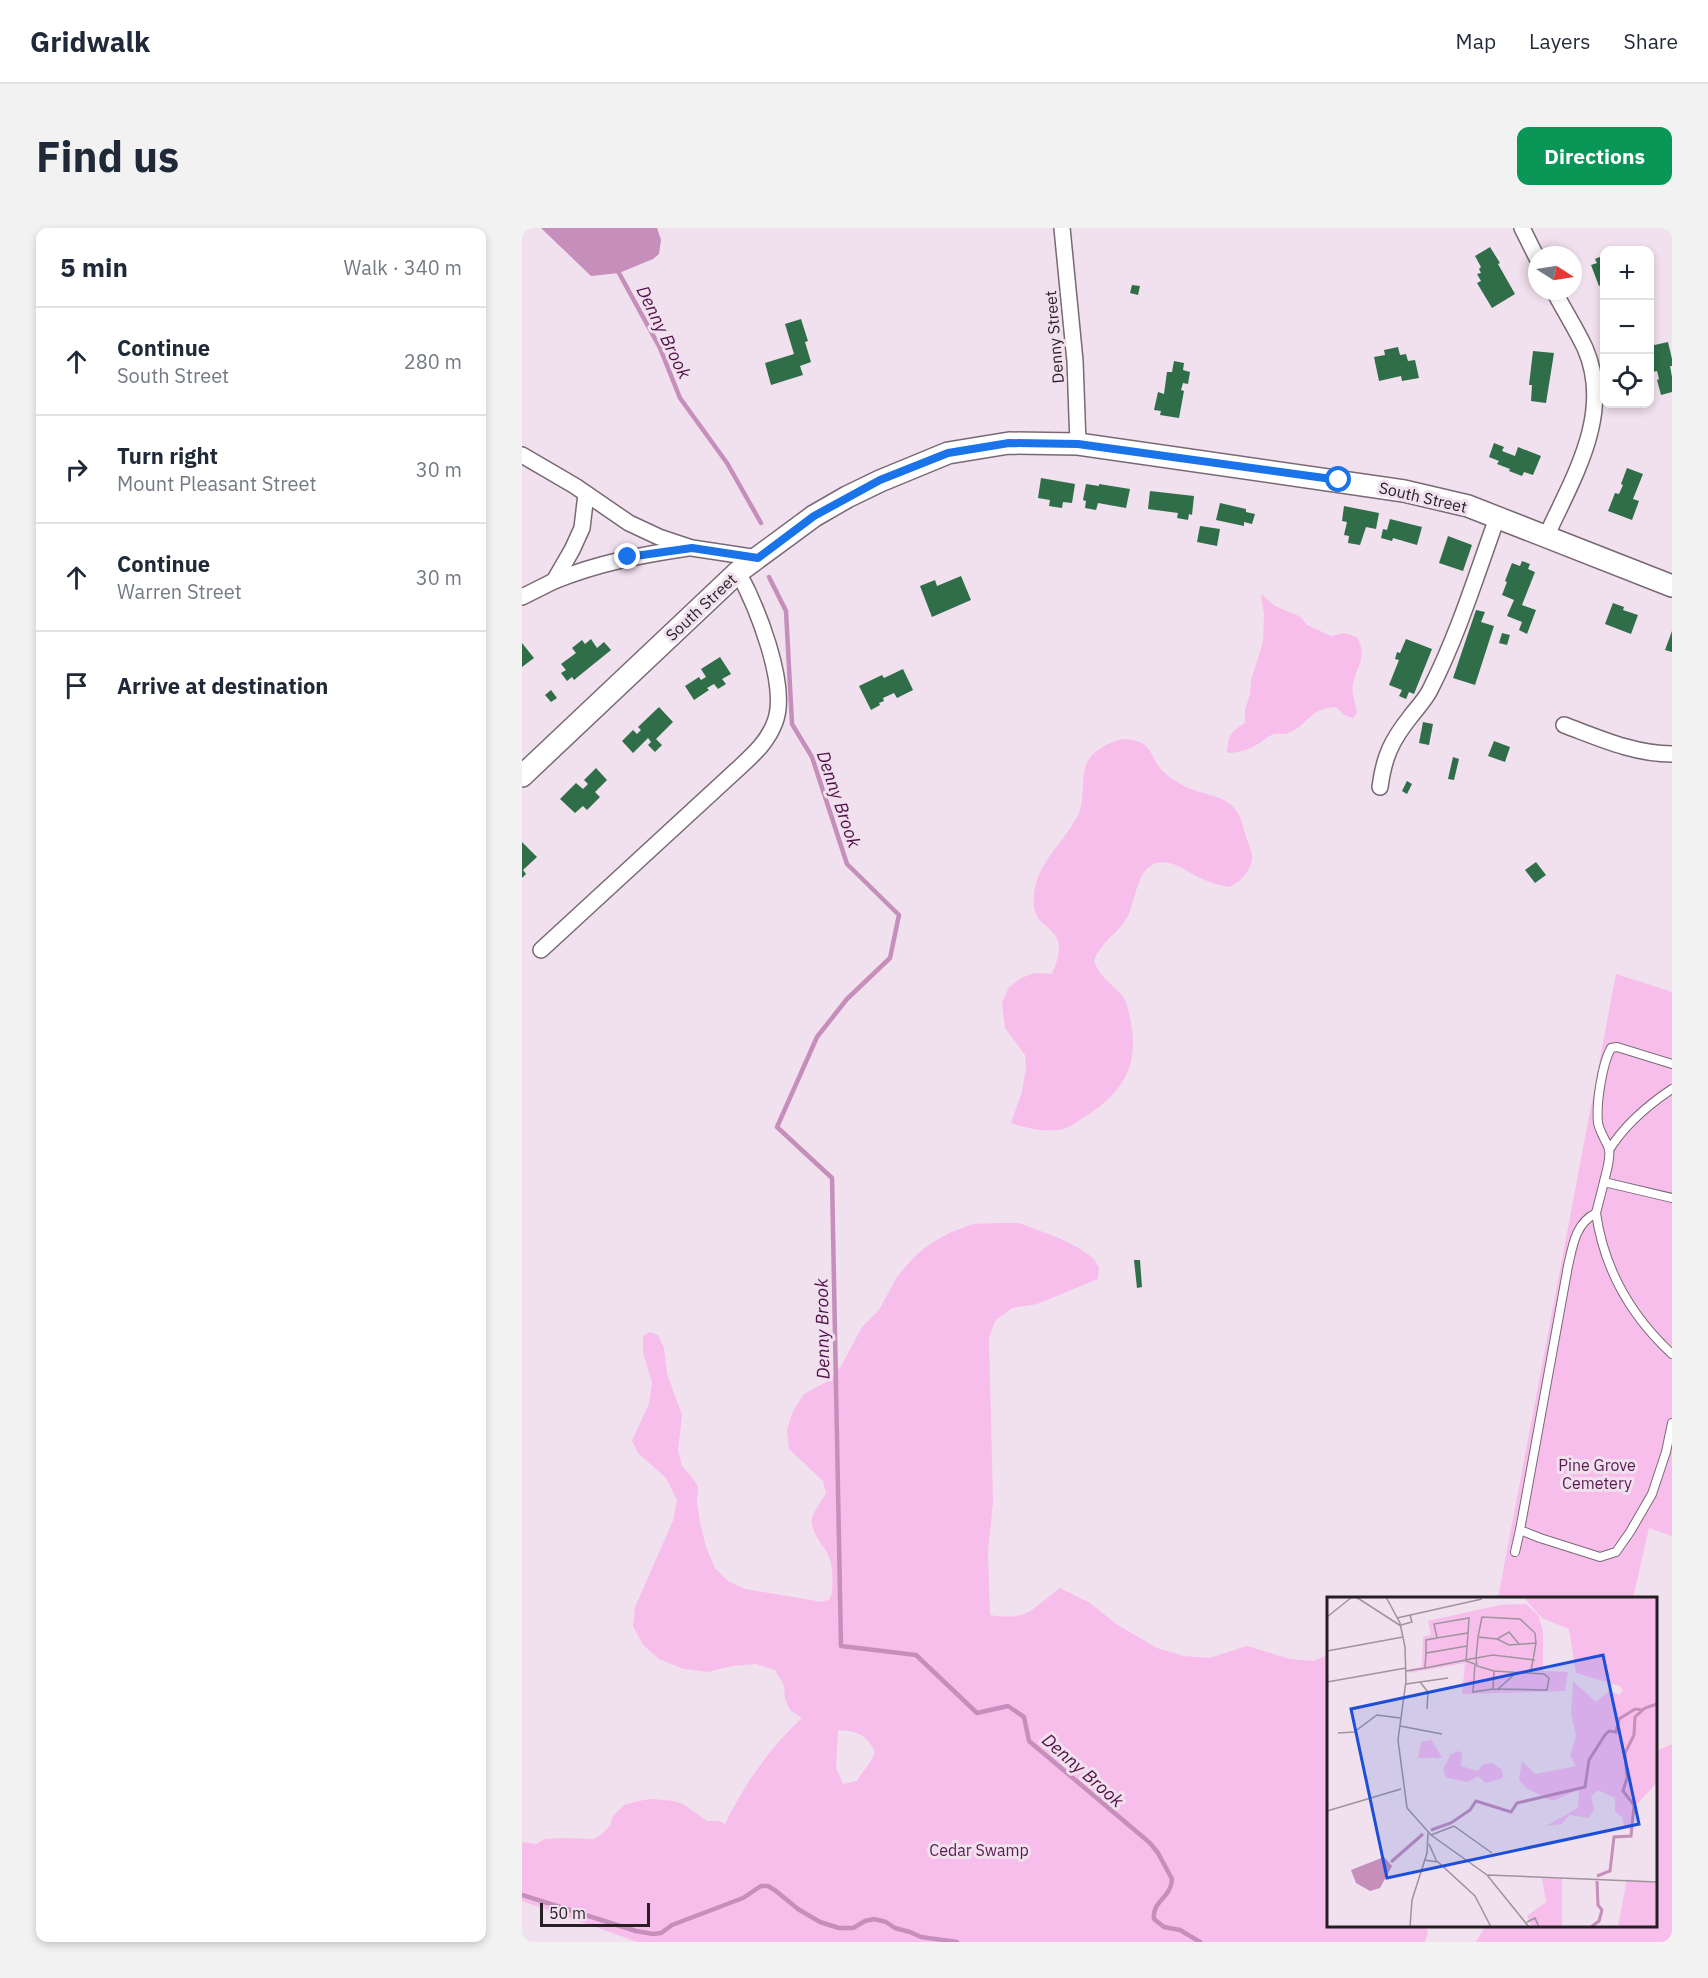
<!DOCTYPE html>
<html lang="en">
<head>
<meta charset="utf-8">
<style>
	:root { --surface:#fff; --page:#f2f2f3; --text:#1f2937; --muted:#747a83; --line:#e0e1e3; --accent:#099657 }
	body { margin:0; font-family:"IBM Plex Sans",sans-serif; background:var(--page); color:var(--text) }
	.controls { position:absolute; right:18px; top:18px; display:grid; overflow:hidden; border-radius:12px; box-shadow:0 3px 9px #0003 }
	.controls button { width:54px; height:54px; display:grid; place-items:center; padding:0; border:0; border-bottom:2px solid var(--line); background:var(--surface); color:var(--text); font:30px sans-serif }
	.compass { position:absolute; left:1006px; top:18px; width:54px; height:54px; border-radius:50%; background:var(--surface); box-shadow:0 3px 9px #0003; rotate:102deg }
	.scale { position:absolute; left:18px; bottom:15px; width:110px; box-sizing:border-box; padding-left:6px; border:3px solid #251f24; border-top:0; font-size:16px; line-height:21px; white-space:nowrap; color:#251f24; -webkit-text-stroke:4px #f1e0ed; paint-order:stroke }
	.stop { position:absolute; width:18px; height:18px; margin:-14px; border:4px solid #1a73e8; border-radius:50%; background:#fff }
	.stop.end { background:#1a73e8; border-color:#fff; box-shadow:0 2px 6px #0008 }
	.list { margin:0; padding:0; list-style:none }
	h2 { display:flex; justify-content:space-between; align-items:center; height:78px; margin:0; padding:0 24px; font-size:26px }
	h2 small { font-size:20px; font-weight:400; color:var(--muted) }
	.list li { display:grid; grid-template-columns:39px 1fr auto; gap:18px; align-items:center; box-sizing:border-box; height:108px; padding:0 24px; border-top:2px solid var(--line) }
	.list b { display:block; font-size:22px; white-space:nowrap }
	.list p { margin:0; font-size:20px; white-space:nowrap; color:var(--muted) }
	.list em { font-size:20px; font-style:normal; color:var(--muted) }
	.icon { flex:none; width:33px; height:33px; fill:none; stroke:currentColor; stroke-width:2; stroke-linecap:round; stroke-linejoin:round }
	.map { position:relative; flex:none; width:1150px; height:1714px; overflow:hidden; border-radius:12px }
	header { display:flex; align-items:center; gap:36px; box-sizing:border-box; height:84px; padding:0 30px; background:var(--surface); border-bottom:2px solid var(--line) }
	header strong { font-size:28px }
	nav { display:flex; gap:33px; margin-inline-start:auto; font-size:21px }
	.intro { display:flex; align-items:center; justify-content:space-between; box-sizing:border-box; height:144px; padding:0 36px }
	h1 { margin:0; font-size:42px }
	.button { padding:15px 27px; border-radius:12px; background:var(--accent); color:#fff; font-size:21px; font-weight:700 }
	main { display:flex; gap:36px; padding:0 36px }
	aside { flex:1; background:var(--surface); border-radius:12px; box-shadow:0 3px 9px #0003 }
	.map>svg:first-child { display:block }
	.green { fill:#f7beec; fill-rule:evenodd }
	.water { fill:#c58ebb }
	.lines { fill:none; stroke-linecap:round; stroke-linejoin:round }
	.stream { stroke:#c58ebb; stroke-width:4.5 }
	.building { fill:#2f6e49 }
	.service-casing { stroke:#796975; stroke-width:10 }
	.minor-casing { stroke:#796975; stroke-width:18 }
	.secondary-casing { stroke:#796975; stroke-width:24 }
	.service { stroke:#fff; stroke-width:8 }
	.minor { stroke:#fff; stroke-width:15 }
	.secondary { stroke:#fff; stroke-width:21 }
	.route { stroke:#1a73e8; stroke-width:8 }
	.labels { text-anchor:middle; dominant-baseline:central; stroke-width:6; stroke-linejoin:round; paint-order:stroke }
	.street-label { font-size:16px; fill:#251f24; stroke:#f1e0ed }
	.park-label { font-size:16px; fill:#5a1951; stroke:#f1e0ed }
	.water-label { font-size:18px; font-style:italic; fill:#500f48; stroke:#f1e0ed }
	.inset-river { fill:none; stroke:#c58ebb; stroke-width:3 }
	.inset-road { fill:none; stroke:#9f939d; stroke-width:1.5 }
	.view { fill:#1d4ed8; fill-opacity:0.15; stroke:#1d4ed8; stroke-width:3 }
	.inset-edge { fill:none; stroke:#251f24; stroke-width:3 }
</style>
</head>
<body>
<header>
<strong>Gridwalk</strong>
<nav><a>Map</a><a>Layers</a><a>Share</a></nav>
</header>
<div class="intro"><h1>Find us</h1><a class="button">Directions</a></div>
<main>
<aside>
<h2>5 min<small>Walk · 340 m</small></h2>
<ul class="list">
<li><svg class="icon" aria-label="ahead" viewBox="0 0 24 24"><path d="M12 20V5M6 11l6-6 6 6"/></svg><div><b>Continue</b><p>South Street</p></div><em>280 m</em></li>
<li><svg class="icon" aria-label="right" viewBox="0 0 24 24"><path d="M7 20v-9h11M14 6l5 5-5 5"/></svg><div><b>Turn right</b><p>Mount Pleasant Street</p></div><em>30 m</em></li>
<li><svg class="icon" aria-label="ahead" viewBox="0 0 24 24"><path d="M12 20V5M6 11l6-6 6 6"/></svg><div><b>Continue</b><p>Warren Street</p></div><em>30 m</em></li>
<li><svg class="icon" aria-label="arrive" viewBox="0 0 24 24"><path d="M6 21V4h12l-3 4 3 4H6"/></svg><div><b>Arrive at destination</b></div></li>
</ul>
</aside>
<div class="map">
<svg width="1150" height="1714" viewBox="0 0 1150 1714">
	<rect width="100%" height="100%" fill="#f1e0ed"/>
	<!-- green -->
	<g class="green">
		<path d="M739,366L753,378L779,389L785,397L809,408L822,405L835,409C846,430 835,437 831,456C829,464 834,477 835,485L831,490L822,487L814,479C787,480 786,498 766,505C762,507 757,505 752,506C746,508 741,513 736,516C726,522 716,525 705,525C707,508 707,504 723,495V481L728,467L729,452L741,414L742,387Z"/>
		<path d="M602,511C636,513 625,532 645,547C655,555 667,561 678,564C687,567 696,568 705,574C720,583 720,599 726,614C728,621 732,628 729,636C725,647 717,654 708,659C696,657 687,654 676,649C666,644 658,637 647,635C616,628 615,668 606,688C600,701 587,708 579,720C576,723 574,728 572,732C577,751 594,757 603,772C605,777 607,785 608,790C618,836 602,864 564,888C558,891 551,898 544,900C527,906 505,900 489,895L500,864L504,839L503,827L483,800L480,775L487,759L499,750L513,745L530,746C552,695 515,707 512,678C509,639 539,619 555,589C565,572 557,546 567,531C574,521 589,513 602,511Z"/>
		<polygon points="1094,746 1150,764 1150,1308 1127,1300 1111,1370 976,1370"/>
		<path d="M476,995H497L537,1010L557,1020L571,1030L577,1039L576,1051L515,1076L490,1080L473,1093L467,1110L471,1274L466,1324L468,1387C508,1393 509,1381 538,1360L568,1375L594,1396L635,1420L662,1428L687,1430L725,1418L768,1431L791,1433L806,1427L807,1698H904L906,1704L903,1714H116L0,1673V1614L14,1616L23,1611L37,1610L72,1611L80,1606L88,1597L91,1588L102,1577L116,1573L130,1571L152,1573L161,1576L185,1593H197L203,1596C223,1556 247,1520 280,1490L268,1482L263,1471L262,1457L253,1442L234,1436L210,1438L186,1444L162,1441L137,1431L121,1417L111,1398L113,1379L151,1293L155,1272L144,1250L117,1226L110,1213L127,1176L130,1155L121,1124V1108L128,1104L136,1107L142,1120L145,1146L160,1187L156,1222L160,1238L170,1249L176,1259L175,1274L178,1294L184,1319L193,1340L206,1353L223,1361L300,1374L308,1371C312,1362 311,1338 307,1329C302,1316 288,1306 290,1290C291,1285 301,1271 304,1265L301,1253L267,1221L265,1202L271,1183L282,1166L308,1152L319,1138L340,1099L357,1082L375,1049L391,1030L405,1018L427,1005L451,996ZM316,1502C336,1503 345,1507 353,1524C349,1536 341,1542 335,1553L321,1556L314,1540Z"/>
		<polygon points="1150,1516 1150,1714 954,1714 963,1698 1134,1698 1134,1523"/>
	</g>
	<!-- water -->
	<polygon class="water" points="19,0 135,0 139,12 137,26 131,31 97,45 69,48"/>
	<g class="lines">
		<!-- stream -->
		<g class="stream">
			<polyline points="97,45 138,120 158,170 205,235 239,295"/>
			<path d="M247,349L264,383L270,496L290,529L325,636L377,687L368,730L325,771L295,809L255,899L310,950L319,1418L394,1427L455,1485L486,1478L502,1489L507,1513L628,1615L636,1625L650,1651C649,1671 630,1672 632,1691L642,1699L658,1702L678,1714"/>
			<polyline points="0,1667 114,1703 131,1706 139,1705 150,1697 221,1670 239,1658 246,1658 254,1663 276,1681 298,1694 317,1700 331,1700 343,1693 352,1691 364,1694 373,1700 388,1704 399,1709 435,1714"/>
		</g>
	</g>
	<!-- building -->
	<g class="building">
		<polygon points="968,19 978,35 976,36 993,66 970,80 955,55 959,53 955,46 959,45 957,41 959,39 953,28"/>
		<polygon points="1080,28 1082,31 1082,56 1077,58 1069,37 1075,35 1073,31"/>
		<polygon points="610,57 618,58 616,67 608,65"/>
		<polygon points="279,91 286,113 283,114 289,134 278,138 281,147 249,157 243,135 272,126 263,96"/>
		<polygon points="1146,114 1150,131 1150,138 1148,138 1150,149 1150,164 1139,167 1135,152 1137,151 1135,143 1131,144 1128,128 1128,118"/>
		<polygon points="876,119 878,127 884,126 886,133 893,132 897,150 880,153 879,148 857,153 852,129 863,127 862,122"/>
		<polygon points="1011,123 1032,125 1024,175 1009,173 1010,157 1007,157"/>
		<polygon points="652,133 662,135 661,142 668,144 666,156 661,155 659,162 662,163 657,190 638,187 639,183 632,182 636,164 642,166 645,144 650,144"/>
		<polygon points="972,215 982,219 980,223 993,228 996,219 1019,228 1011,247 1002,244 1000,248 987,243 988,241 975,236 977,233 967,229"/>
		<polygon points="1105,240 1121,246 1111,271 1117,273 1110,292 1086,283 1093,265 1097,266 1101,257 1099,256"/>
		<polygon points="519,250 553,256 550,275 541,274 540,280 527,278 528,272 516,270"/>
		<polygon points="564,256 577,258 577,256 608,261 604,280 576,275 574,282 563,280 564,273 561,272"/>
		<polygon points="628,263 672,268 670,287 667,286 666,292 655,290 656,285 626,281"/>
		<polygon points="698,275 724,281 724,284 733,286 730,296 722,294 722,298 694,292"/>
		<polygon points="822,278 857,285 854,301 844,299 838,317 826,315 827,308 822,307 825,294 820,293"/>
		<polygon points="868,291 900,299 895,317 871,310 870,313 859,310 861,301 865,302"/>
		<polygon points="678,298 698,301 695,318 675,314"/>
		<polygon points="926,308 950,317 941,343 917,335"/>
		<polygon points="1000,333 1008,336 1006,341 1013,344 1000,377 1014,382 1005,406 997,402 1000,394 985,388 992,372 980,367 985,354 983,353 990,335 998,338"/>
		<polygon points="439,348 449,372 410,389 398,358 413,352 415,358"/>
		<polygon points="1091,375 1102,379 1101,382 1116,387 1109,406 1083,396"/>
		<polygon points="954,382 963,384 959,394 972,398 953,457 931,450"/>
		<polygon points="1150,403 1150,424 1143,422"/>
		<polygon points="980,405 988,407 985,417 977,415"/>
		<polygon points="69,411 75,420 82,414 89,422 52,452 50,449 45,453 39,445 44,442 39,436 54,425 50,420 60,412 63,416"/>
		<polygon points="884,411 910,421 892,466 887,464 884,471 877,468 880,462 867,457 877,432 873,431 875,424 878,425"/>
		<polygon points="0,415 12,430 0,439"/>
		<polygon points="198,429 209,446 200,451 204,456 196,461 192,456 185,460 187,462 172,472 163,458 177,449 179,452 184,449 179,441"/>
		<polygon points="381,441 391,462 375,470 372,465 361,470 362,473 357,475 358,477 349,482 337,458 360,447 362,450"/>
		<polygon points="29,462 35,470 29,474 23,467"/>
		<polygon points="137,479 151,494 134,511 140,517 133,524 126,517 129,514 126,510 111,525 100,513 111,502 115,506 119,502 116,499"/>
		<polygon points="901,494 911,496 907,517 897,515"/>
		<polygon points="972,513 988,519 983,534 966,528"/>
		<polygon points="931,529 937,531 932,552 926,551"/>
		<polygon points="74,540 85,552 73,564 78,569 65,582 61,578 53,585 38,571 54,555 61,561 66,556 62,552"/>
		<polygon points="885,553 890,556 885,566 880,563"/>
		<polygon points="0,614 15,629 1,642 4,646 0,650"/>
		<polygon points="1014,634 1024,647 1013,655 1003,642"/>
		<polygon points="612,1032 618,1032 620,1059 615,1060"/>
	</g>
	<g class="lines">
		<defs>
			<g id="service">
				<path d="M1087,922C1102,898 1126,877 1150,861"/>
				<path d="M1082,954C1084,945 1089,930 1087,921C1084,912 1078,905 1076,895C1074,876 1080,836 1089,820L1095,819L1150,836"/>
				<path d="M1150,970L1082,954L1074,985C1053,996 1051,1017 1046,1038L998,1302L1018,1310L1078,1329L1094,1324L1108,1304L1130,1266L1144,1224L1150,1195"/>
				<path d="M1074,985C1082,1041 1109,1088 1150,1126"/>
				<polyline points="993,1324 998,1302"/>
			</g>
			<g id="minor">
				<polyline points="540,0 553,133 556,216"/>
				<polyline points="1000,0 1015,30"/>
				<polyline points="0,227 53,258 107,295 137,309 170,320 236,330"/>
				<path d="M1024,309C1050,251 1092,186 1063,120C1054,101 1042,82 1032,63"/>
				<path d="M32,353C76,335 119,327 166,320"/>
				<polyline points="0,369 32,353 50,322 60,300 64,266"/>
				<path d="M1042,497C1077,510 1112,526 1150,526"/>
				<path d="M858,559C862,529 869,513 889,488C895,480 903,472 908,462C936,407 954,348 975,290"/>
				<path d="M19,722L219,538C233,525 246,513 253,494C267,457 234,377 216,344"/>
			</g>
			<polyline id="secondary" points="0,548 216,344 292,288 325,269 358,253 426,225 487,215 556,216 882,263 946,278 1150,358"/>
		</defs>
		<!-- service casing -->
		<use href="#service" class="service-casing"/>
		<!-- minor casing -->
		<use href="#minor" class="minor-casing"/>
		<!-- secondary casing -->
		<use href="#secondary" class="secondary-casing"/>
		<!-- service -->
		<use href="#service" class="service"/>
		<!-- minor -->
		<use href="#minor" class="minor"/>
		<!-- secondary -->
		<use href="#secondary" class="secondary"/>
	</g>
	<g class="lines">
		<!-- route -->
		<polyline class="route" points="106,329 170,320 236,330 292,288 358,252 426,225 487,215 556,216 817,252"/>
	</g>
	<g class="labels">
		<!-- street labels -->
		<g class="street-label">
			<text transform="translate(532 109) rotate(-95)">Denny Street</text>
			<text transform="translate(901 269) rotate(13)">South Street</text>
			<text transform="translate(179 379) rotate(-43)">South Street</text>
		</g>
		<!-- park labels -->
		<g class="park-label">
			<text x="1075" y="1237">Pine Grove<tspan x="1075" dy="18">Cemetery</tspan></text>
			<text x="457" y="1622">Cedar Swamp</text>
		</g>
		<!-- water labels -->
		<g class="water-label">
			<text transform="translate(142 104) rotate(64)">Denny Brook</text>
			<text transform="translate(317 571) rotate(71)">Denny Brook</text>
			<text transform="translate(300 1101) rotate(-91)">Denny Brook</text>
			<text transform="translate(561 1542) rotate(41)">Denny Brook</text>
		</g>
	</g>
	<!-- overview -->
	<g transform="translate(805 1369)">
		<rect width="330" height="330" fill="#f1e0ed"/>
		<path d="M196,0H330V186L309,208L305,232H298L295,220L288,215V201L271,193L264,199L267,212L262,221L242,218L235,227L219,229L251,211L252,193L225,204L199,191L192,183L195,164L208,177L249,169L243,159L249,139L244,117L246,84L269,105L282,94L293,98L296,93L293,89L249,76L242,32L215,21ZM199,7L211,18L216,33V74L241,75L238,94L135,97L138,66L82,76V72L95,70L96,40L104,38L101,24L173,8ZM105,143L115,161H91L94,145ZM131,154L135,156L134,169L150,174L157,167L166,166L175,173L176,181L159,186L151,179L141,185L120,181L116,173L123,158ZM215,281L235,282V330H205L200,319L219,305ZM300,282L330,286V330H291Z" fill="#f7beec"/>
		<path d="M57,260L65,269L53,291L43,294L29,286L24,273Z" fill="#c58ebb"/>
		<path class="inset-river" d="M104,233L124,226L143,213L149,204L184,215L190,206L258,190L262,163L278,138L282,134L289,135L292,122L308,112L316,113M64,265L96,237M270,279L283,274L287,240L304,239L307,208L296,194L300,181L298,156L307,138L308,120L318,111L330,107M264,330L272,324L275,313L271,308L270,284"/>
		<path class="inset-road" d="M29,0L74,29M59,0L73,26L78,50L79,84L71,143L80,211L104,238L160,278L202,330M0,20L25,0M70,21L155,2M74,28L85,25L83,18M141,36L142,21L107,27L110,41L141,36L139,64L148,67L146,95L166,92M151,40L149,61L166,58L208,63M110,41L99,43V56L140,49M170,42L151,40L155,20L193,22L208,36L209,46M192,47L182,35L170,42L182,48L209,46L204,74M0,54L76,40M99,56L98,71L149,61L150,69L167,74M79,74L98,71M167,74L217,77L222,81L220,93L166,92ZM0,85L79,71M93,85L101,95L100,112M79,87L121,81M171,92L190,75M73,129L115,137M11,136L27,135L50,118L73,121M0,214L74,192M104,238L127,229L165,256M102,247L110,265M97,263L111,265L148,299L164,330M161,278L330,285M200,325L208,321L212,330M83,330L85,303L100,256L101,236"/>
		<path class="view" d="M276,58L312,227L60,281L24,112Z"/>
		<rect width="330" height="330" class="inset-edge"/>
	</g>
</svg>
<div class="controls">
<button>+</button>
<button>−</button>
<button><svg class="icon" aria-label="locate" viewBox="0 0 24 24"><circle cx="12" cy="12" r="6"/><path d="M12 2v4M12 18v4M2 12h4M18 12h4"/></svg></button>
</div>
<svg class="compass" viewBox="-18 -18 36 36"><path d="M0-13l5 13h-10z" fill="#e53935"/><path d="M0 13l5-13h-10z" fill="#747a83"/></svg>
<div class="scale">50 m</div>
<div class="stop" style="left:817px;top:252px"></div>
<div class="stop end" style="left:106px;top:329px"></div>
</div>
</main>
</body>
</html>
